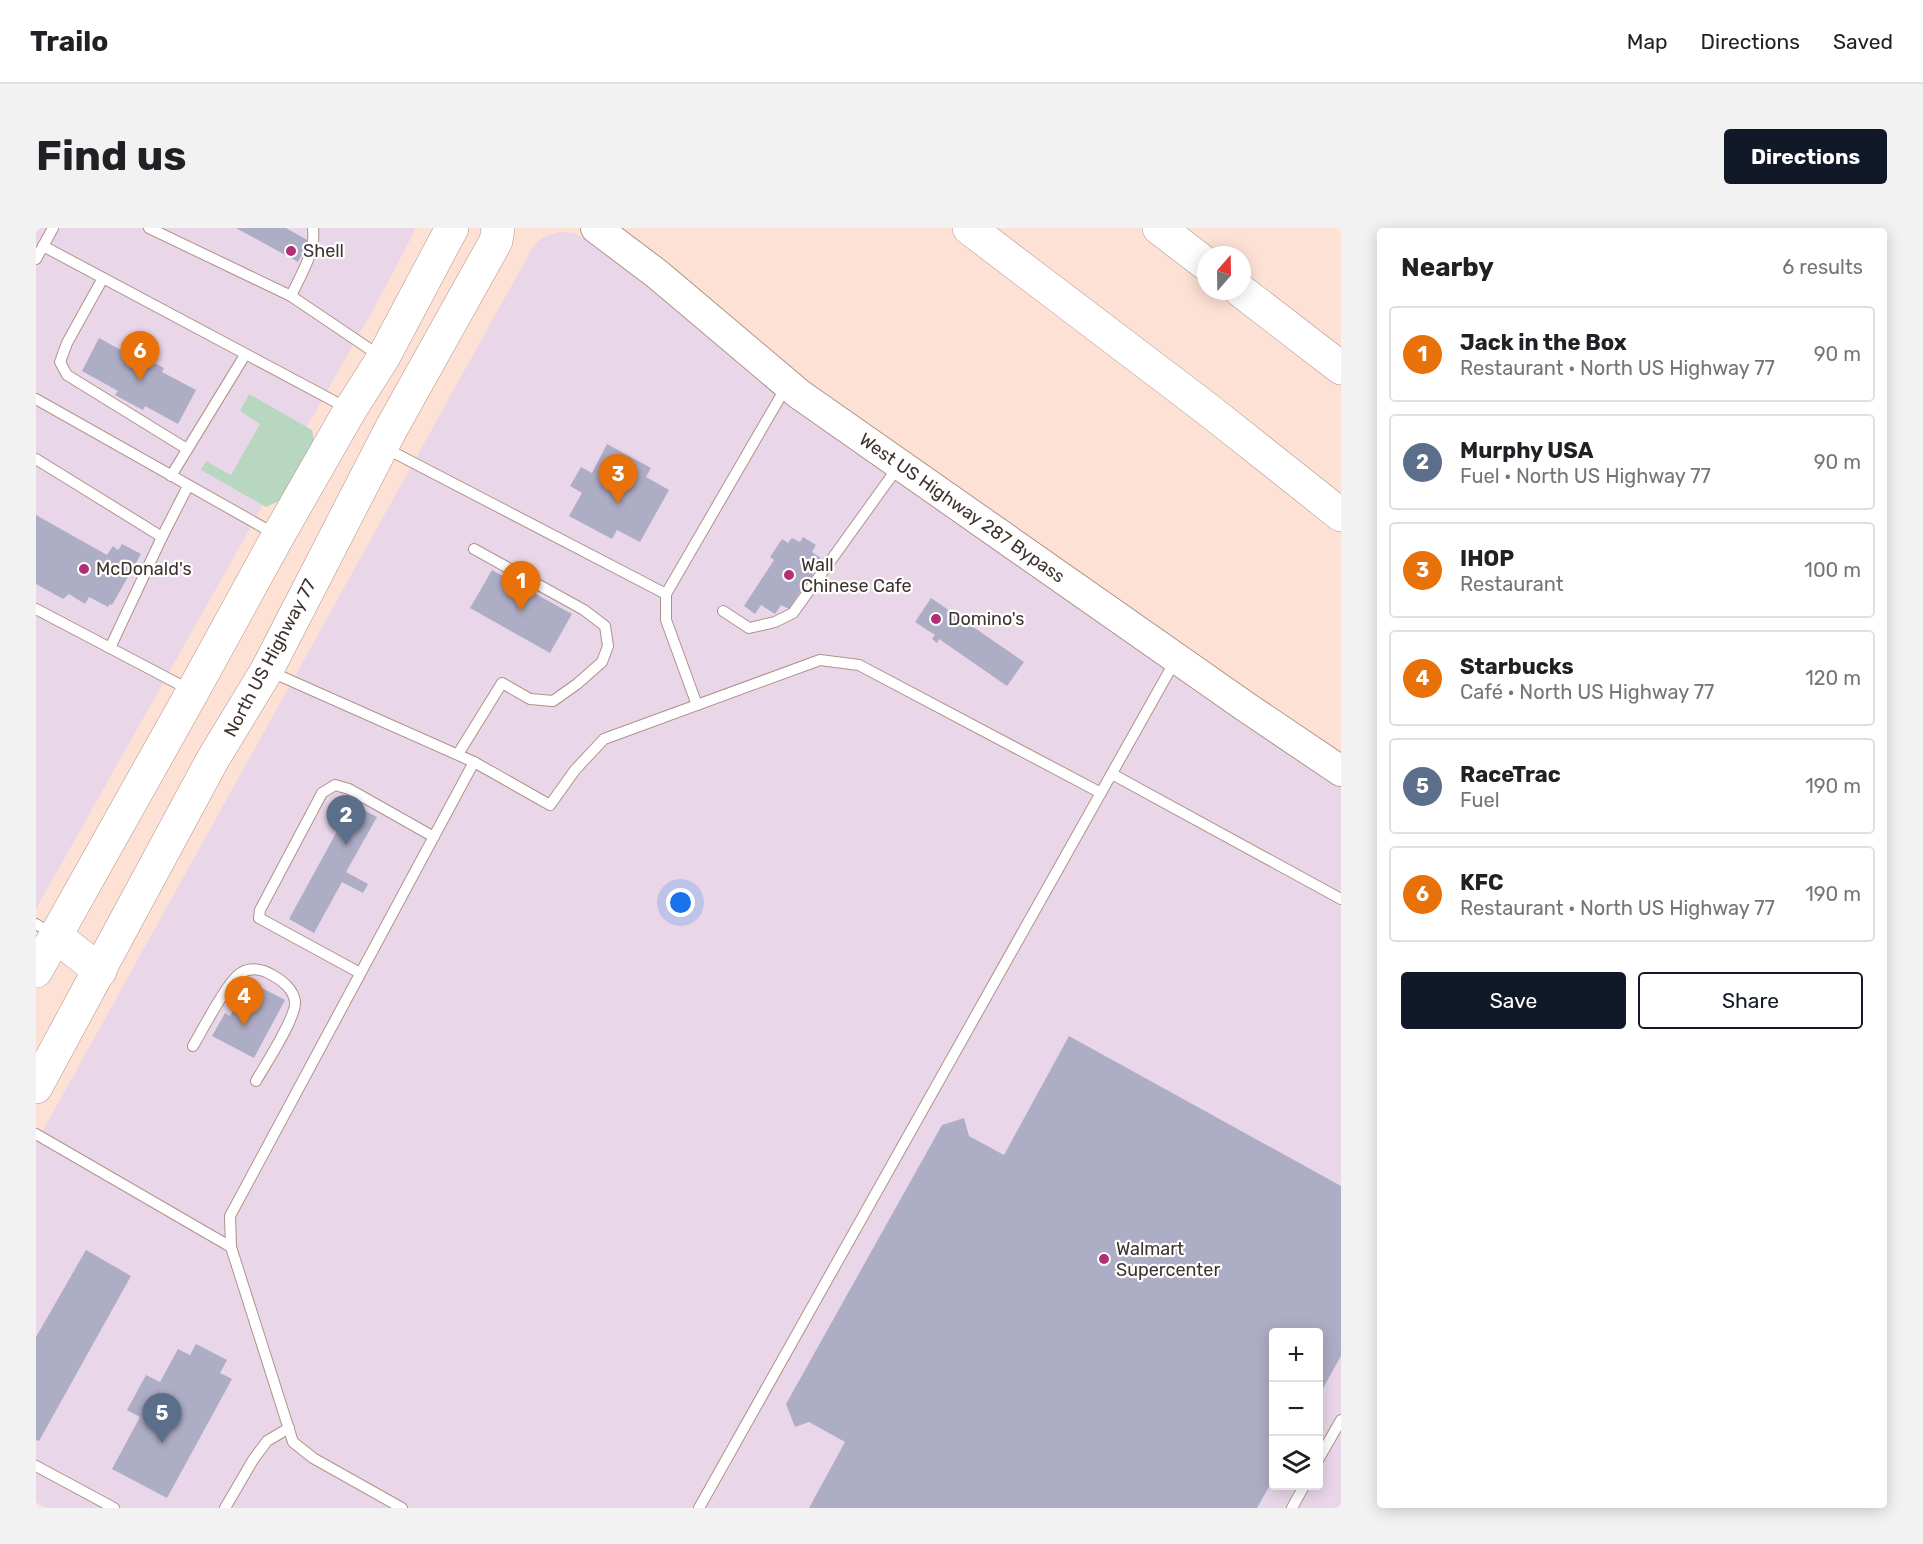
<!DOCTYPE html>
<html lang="en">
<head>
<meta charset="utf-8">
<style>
	:root { --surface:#fff; --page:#f2f2f2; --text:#202124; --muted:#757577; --line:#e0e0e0; --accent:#111827 }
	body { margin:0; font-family:Rubik,sans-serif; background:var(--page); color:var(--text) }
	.controls { position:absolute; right:18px; bottom:18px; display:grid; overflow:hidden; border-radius:6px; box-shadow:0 3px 15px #0003 }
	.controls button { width:54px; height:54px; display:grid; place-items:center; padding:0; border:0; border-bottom:2px solid var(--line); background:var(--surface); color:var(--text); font:30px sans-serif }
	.compass { position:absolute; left:1161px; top:18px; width:54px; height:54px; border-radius:50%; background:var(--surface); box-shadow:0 3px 15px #0003; rotate:20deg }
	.you { position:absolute; left:645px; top:675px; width:21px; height:21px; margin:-15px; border:4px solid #fff; border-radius:50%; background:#1a73e8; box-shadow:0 0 0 9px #1a73e833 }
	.badge { display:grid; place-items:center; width:39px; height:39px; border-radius:50%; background:var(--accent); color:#fff; font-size:20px; font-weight:700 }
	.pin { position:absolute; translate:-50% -50px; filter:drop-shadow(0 2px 3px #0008) }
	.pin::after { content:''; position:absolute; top:32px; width:21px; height:18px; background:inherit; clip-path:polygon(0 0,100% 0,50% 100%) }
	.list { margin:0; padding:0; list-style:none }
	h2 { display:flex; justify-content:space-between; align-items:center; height:78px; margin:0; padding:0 24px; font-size:26px }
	h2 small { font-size:20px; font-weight:400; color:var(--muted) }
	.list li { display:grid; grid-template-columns:39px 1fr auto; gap:18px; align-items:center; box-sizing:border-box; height:96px; margin:0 12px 12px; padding:0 12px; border:2px solid var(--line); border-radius:6px }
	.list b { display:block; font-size:22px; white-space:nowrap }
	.list p { margin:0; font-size:20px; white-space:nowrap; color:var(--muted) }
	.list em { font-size:20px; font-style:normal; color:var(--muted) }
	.actions { display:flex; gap:12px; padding:18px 24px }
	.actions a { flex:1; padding:14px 0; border:2px solid var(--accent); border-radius:6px; text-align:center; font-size:21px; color:var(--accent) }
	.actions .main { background:var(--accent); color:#fff }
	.icon { flex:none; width:33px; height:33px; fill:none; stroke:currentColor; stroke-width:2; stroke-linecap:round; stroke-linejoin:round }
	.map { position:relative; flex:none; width:1305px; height:1280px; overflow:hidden; border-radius:6px }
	header { display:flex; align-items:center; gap:36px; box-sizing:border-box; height:84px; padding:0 30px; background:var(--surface); border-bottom:2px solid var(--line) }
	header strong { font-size:28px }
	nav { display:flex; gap:33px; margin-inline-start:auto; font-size:21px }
	.intro { display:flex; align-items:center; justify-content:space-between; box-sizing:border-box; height:144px; padding:0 36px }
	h1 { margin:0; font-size:42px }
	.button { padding:15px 27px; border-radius:6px; background:var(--accent); color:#fff; font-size:21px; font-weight:700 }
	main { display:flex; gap:36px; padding:0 36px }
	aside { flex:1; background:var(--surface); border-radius:6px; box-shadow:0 3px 15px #0003 }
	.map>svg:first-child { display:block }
	.commercial { fill:#e9d7e9; fill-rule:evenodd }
	.green { fill:#b7d7c1 }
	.building { fill:#aeadc6 }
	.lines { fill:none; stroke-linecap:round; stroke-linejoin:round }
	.service-casing { stroke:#ae9388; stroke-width:12 }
	.secondary-casing { stroke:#ae9388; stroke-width:32 }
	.primary-casing { stroke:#ae9388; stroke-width:34 }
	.motorway-casing { stroke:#ae9388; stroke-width:34 }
	.service { stroke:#fff; stroke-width:10 }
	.secondary { stroke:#fff; stroke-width:30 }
	.primary { stroke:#fff; stroke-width:33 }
	.motorway { stroke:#fff; stroke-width:33 }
	.poi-dot { fill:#b32e74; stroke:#fff; stroke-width:2 }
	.labels { text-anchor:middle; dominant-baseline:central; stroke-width:4.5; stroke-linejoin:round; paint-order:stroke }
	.poi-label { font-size:18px; fill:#3e332e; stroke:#fff; text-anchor:start }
	.street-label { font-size:18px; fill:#3e332e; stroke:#fff }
</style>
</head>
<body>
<header>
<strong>Trailo</strong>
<nav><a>Map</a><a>Directions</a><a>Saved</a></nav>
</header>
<div class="intro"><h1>Find us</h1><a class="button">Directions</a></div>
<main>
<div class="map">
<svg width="1305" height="1280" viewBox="0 0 1305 1280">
	<rect width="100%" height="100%" fill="#fee1d5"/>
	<!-- commercial -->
	<g class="commercial">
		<polygon points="0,0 380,0 348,62 0,681"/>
		<path d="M523,4L538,5L552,13L1305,554V1280H11L0,1274V915L498,17L507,9ZM1238,1104H1282V1258H1238Z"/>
	</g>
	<!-- green -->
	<polygon class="green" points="213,166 276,202 280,222 254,268 230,279 165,242 170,233 195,247 224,196 204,183"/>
	<!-- building -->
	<g class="building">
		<polygon points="200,0 250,0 273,13 262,34"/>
		<polygon points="63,110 103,132 105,128 128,140 126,144 160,162 142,196 109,178 107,182 79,167 82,163 46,143"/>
		<polygon points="571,216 615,240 610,249 633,262 604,314 581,302 576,311 533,288 546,265 534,258 545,239 556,245"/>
		<polygon points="0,287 71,327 77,318 82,322 86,316 105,326 76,377 74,376 72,379 53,369 49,376 33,366 27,371 0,356"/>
		<polygon points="767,309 780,317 776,324 786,331 776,346 780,349 770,364 766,361 753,381 745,377 739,386 725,377 719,386 708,378 738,332 734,329 746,311 752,315 756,310 764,314"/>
		<polygon points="456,342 481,356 485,349 500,357 496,364 536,386 514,425 434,380"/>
		<polygon points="895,370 988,434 971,458 903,411 901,415 896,411 899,407 879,394"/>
		<polygon points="316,576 341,589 310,644 332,656 327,665 306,654 278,705 253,691"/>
		<polygon points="213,753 249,772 218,830 176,808 189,785 194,788"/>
		<polygon points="1033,808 1305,958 1305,1128 1282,1169 1282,1104 1238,1104 1238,1250 1221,1280 773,1280 809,1214 773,1194 759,1199 750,1176 906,897 928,890 933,908 968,927"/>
		<polygon points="50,1022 95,1048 3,1213 0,1212 0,1109"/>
		<polygon points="160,1116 191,1132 184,1145 196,1151 131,1270 76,1241 104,1189 91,1182 110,1147 124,1154 142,1121 154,1127"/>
	</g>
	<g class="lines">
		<defs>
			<g id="service">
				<polyline points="113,0 255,68"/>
				<path d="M277,0C280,24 265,46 255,68L344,128"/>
				<polyline points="7,18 311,180"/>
				<polyline points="0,31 17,0"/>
				<polyline points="67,50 31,115 24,134 31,147 151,221"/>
				<polyline points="0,171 239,306"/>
				<polyline points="349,220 630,366"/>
				<polyline points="0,231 126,309 152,258"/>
				<polyline points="135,248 209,127"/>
				<polyline points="0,381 154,462"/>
				<polyline points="687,383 713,400 739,394 757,385 862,239"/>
				<polyline points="74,420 126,309"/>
				<polyline points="233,443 438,534"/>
				<polyline points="661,477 630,392 630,366 750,159"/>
				<polyline points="422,526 466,455 494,471 517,473 541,456 566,434 572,418 569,398 548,382 438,321"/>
				<polyline points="1076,546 1305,671"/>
				<polyline points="0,696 18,707"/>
				<polyline points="324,745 223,690 224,682 286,565 299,557 313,561 398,609"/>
				<path d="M157,818C166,803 192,752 205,745C214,739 227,741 236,747C246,752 258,762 259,774C260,790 229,837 220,853"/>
				<polyline points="0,906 195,1019"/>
				<polyline points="1282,1232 1305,1192"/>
				<polyline points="0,1238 78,1280"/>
				<polyline points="189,1280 217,1232 231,1213 253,1200"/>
				<polyline points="366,1280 277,1230 257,1214 195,1019 194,988 438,534 514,577 539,542 568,511 784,432 823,437 1065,565"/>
				<polyline points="663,1280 1139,433"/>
				<polyline points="1256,1280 1268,1258"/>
			</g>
			<polyline id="secondary" points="560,0 621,46 763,166 1210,479 1305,543"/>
			<g id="primary">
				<polyline points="20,708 64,743"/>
				<polyline points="0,743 157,463 242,308 314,182 347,130 416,0"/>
				<polyline points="0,859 177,531 231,442 355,201 460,13 462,0"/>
			</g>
			<g id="motorway">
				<polyline points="933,0 1170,180 1305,287"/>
				<polyline points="1123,0 1170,36"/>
				<polyline points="1205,63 1305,140"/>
			</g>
		</defs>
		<!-- service casing -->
		<use href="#service" class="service-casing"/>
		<!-- secondary casing -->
		<use href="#secondary" class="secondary-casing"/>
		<!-- primary casing -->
		<use href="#primary" class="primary-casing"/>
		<!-- motorway casing -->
		<use href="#motorway" class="motorway-casing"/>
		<!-- service -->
		<use href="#service" class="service"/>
		<!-- secondary -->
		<use href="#secondary" class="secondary"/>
		<!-- primary -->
		<use href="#primary" class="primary"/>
		<!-- motorway -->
		<use href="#motorway" class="motorway"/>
	</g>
	<!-- markers -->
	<g class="poi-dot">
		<circle cx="255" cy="23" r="6"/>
		<circle cx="48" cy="341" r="6"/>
		<circle cx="753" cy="347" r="6"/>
		<circle cx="900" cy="391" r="6"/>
		<circle cx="1068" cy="1031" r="6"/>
	</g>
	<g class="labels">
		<!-- poi labels -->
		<g class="poi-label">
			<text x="267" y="23">Shell</text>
			<text x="765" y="337">Wall<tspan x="765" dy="21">Chinese Cafe</tspan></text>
			<text x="60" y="341">McDonald's</text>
			<text x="912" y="391">Domino's</text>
			<text x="1080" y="1021">Walmart<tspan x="1080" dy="21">Supercenter</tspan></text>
		</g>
		<!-- street labels -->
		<g class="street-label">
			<text transform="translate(926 280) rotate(35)">West US Highway 287 Bypass</text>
			<text transform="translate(234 430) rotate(-62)">North US Highway 77</text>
		</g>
	</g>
</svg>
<div class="controls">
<button>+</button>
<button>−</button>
<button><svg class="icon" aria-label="layers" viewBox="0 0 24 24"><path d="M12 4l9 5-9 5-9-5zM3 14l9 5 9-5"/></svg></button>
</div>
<svg class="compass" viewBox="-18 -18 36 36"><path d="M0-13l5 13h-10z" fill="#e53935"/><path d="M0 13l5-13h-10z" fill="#757577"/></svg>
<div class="you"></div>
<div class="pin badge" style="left:485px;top:383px;background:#e8710a">1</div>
<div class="pin badge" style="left:310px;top:617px;background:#5c6f8a">2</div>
<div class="pin badge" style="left:582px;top:276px;background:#e8710a">3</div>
<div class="pin badge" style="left:208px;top:798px;background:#e8710a">4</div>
<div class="pin badge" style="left:126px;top:1215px;background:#5c6f8a">5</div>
<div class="pin badge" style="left:104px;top:153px;background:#e8710a">6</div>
</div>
<aside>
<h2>Nearby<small>6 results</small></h2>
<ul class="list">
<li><span class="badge" style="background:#e8710a">1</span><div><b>Jack in the Box</b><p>Restaurant · North US Highway 77</p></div><em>90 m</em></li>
<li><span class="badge" style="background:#5c6f8a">2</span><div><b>Murphy USA</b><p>Fuel · North US Highway 77</p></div><em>90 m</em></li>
<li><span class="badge" style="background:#e8710a">3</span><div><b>IHOP</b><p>Restaurant</p></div><em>100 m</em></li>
<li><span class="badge" style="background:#e8710a">4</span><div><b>Starbucks</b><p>Café · North US Highway 77</p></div><em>120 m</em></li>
<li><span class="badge" style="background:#5c6f8a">5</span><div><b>RaceTrac</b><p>Fuel</p></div><em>190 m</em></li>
<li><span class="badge" style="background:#e8710a">6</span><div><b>KFC</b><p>Restaurant · North US Highway 77</p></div><em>190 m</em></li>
</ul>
<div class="actions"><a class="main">Save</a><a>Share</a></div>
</aside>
</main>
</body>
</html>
